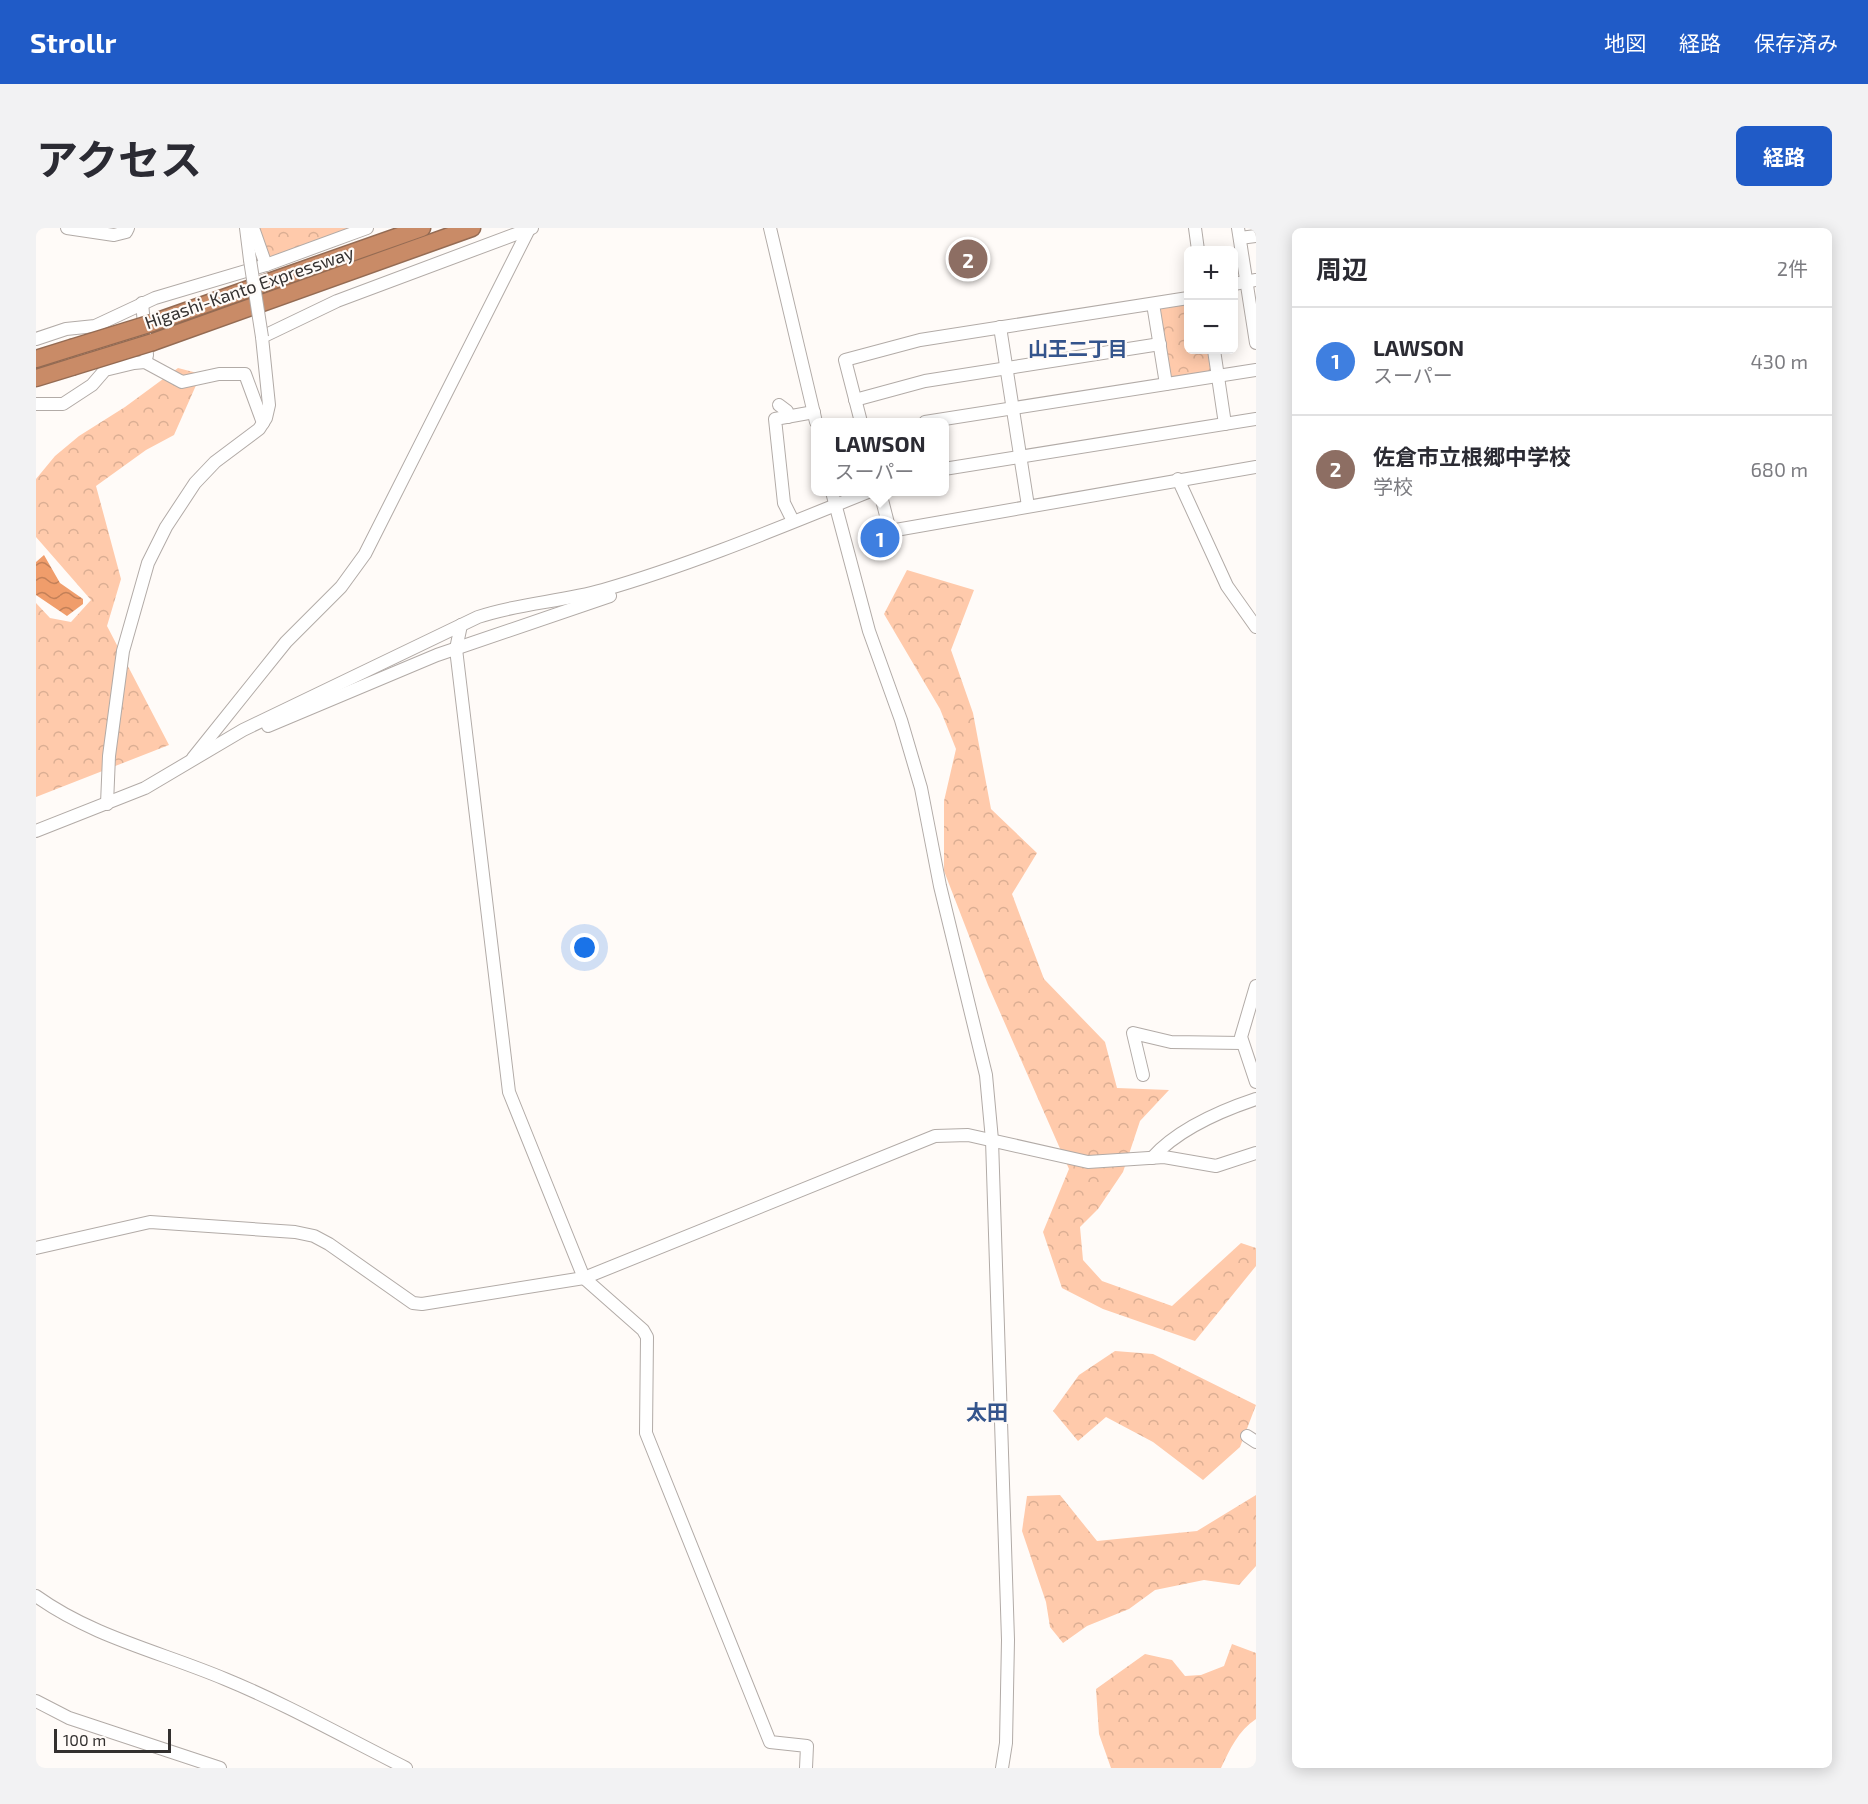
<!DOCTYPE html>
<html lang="ja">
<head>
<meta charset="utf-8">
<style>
	:root { --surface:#fff; --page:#f2f2f3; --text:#2b2b33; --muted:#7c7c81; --line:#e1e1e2; --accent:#205bc7 }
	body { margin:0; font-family:"Exo 2","Noto Sans JP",sans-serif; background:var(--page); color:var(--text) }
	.controls { position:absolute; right:18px; top:18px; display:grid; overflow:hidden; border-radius:9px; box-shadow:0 3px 15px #0003 }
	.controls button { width:54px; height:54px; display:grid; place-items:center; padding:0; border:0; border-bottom:2px solid var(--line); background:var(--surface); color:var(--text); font:30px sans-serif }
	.scale { position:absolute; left:18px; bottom:15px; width:117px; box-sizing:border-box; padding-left:6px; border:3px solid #33302f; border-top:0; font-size:16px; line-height:21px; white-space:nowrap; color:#33302f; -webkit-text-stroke:4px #fffbf8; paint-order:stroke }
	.you { position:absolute; left:549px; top:720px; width:21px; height:21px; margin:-15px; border:4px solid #fff; border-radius:50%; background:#1a73e8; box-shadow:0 0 0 9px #1a73e833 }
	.badge { display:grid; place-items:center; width:39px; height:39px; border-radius:50%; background:var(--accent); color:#fff; font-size:20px; font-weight:700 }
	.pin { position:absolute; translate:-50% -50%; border:3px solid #fff; box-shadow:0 2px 6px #0006 }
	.popup { position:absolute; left:775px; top:190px; width:138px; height:78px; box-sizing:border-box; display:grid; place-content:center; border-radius:9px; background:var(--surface); filter:drop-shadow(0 2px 4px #0005); font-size:20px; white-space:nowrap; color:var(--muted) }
	.popup b { font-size:22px; color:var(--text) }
	.popup::after { content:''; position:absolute; left:50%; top:100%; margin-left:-12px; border:12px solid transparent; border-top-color:var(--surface) }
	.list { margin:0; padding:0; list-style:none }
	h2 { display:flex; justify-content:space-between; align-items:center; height:78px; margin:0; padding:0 24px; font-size:26px }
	h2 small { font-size:20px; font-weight:400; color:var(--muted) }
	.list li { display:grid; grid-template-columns:39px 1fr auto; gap:18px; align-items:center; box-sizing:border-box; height:108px; padding:0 24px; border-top:2px solid var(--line) }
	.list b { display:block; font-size:22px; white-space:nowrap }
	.list p { margin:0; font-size:20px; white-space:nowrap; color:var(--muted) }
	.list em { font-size:20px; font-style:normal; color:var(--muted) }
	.map { position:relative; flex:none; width:1220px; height:1540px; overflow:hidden; border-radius:9px }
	header { display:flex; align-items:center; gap:36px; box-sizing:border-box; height:84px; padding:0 30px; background:var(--accent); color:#fff }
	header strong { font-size:28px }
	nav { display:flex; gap:33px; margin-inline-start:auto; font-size:21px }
	.intro { display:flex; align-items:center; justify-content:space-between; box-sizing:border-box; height:144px; padding:0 36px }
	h1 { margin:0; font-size:42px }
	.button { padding:15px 27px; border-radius:9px; background:var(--accent); color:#fff; font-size:21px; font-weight:700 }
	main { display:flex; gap:36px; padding:0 36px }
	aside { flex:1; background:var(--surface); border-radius:9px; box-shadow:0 3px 15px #0003 }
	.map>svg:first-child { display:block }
	.forest { fill:url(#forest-crowns) }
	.water { fill:url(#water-waves) }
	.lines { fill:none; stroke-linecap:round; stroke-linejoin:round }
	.minor-casing { stroke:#b2aba7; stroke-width:14 }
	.highway-casing { stroke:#946b53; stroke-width:19 }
	.minor { stroke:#fff; stroke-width:12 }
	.highway { stroke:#c98b67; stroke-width:16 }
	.minor-bridge-casing { stroke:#b2aba7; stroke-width:14; stroke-linecap:butt }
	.highway-bridge-casing { stroke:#946b53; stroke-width:19; stroke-linecap:butt }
	.minor-bridge { stroke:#fff; stroke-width:12 }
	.highway-bridge { stroke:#c98b67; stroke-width:16 }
	.labels { text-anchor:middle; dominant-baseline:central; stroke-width:4.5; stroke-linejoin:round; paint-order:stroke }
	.street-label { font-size:18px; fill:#33302f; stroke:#fffbf8 }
	.neighbourhood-label { font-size:20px; font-weight:bold; fill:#34548c; stroke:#fffbf8 }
	.quarter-label { font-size:21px; font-weight:bold; fill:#34548c; stroke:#fffbf8 }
</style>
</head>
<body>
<header>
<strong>Strollr</strong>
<nav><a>地図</a><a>経路</a><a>保存済み</a></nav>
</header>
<div class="intro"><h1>アクセス</h1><a class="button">経路</a></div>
<main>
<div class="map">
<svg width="1220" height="1540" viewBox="0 0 1220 1540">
	<defs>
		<pattern id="forest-crowns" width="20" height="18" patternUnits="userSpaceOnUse" patternTransform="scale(1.5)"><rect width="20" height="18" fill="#ffcaab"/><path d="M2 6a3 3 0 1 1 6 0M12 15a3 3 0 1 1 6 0" fill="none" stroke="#dbae93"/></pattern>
		<pattern id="water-waves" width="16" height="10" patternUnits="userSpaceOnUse" patternTransform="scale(1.5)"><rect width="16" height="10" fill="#f09d6b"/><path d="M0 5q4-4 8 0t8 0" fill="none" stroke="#c38058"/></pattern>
	</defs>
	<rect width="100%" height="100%" fill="#fffbf8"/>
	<!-- forest -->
	<g class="forest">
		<polygon points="220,0 316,0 232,33"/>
		<polygon points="1152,75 1152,122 1172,122 1175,144 1135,150 1123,79"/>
		<polygon points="142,140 165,146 138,207 110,222 60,258 85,351 71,398 133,517 0,569 0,375 14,390 35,394 55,372 0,309 0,251 19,228 43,208 89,179"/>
		<polygon points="871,342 938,362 915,422 937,485 955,581 1001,625 976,666 1008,751 1069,814 1081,860 1133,862 1104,893 1087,944 1062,981 1044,999 1047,1032 1066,1053 1136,1078 1205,1015 1220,1020 1220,1038 1159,1113 1067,1081 1026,1060 1007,1004 1033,941 952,757 908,643 908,573 920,521 904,481 848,386"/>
		<polygon points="1079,1123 1117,1126 1220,1177 1204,1219 1167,1252 1117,1214 1070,1189 1042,1213 1017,1183 1043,1147"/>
		<polygon points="1024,1267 1061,1313 1161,1303 1220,1267 1220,1338 1203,1357 1168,1352 1119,1362 1093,1381 1051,1398 1027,1415 1014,1399 1010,1374 986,1303 991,1268"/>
		<path d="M1196,1416L1220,1425V1491C1202,1503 1194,1521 1185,1540H1075L1063,1506L1060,1461L1109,1426L1136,1432L1149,1448L1165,1447L1188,1438Z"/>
	</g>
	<!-- water -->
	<polygon class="water" points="8,327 24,355 47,371 47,376 31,388 0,367 0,334"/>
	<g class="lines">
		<defs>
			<g id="minor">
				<polyline points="31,0 78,7 90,4 92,0"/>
				<polyline points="210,0 214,32"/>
				<polyline points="217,0 230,37"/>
				<polyline points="734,0 780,194"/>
				<polyline points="1159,0 1162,22"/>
				<polyline points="1202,0 1220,115"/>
				<polyline points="1204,10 1220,8"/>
				<polyline points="1198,56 1220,52"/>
				<polyline points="106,75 111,127 109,134"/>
				<polyline points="1117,76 1130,156"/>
				<polyline points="964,99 992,278"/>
				<polyline points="0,111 30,101 59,98 119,70 230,37 331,0"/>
				<polyline points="1178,122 1189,196"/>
				<polyline points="819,172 889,153 1124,116"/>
				<polyline points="0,176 27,176 56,157 69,142 98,135 109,134 146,154 183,146 209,146 227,195"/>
				<polyline points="743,177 751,183 752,189"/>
				<polyline points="825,194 809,132 884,112 1152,70"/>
				<polyline points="889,194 1220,142"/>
				<polyline points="908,241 1220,191"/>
				<polyline points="1142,251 1191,358 1220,399"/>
				<polyline points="796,264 833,403 865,492 885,560 904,658 950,847 956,912 972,1412 970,1515 966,1540"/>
				<polyline points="845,268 854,303 1220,239"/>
				<polyline points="757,293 748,275 739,191 778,184"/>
				<polyline points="425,397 420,421 473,864 548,1050 607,1102 611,1109 610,1205 734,1514 771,1518 770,1540"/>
				<polyline points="232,498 401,427 574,368"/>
				<polyline points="157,530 250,414 305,359 329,326 493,1"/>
				<polyline points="71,576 73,528 87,423 112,335 130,299 159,255 179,234 223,201 230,190 233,177 226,109 301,73 496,0"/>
				<path d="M0,603L109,560L207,502L442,389C483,375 525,374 567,362C657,336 745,299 832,264"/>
				<polyline points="1220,758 1205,809 1220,854"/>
				<polyline points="1107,847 1097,805 1135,814 1206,815"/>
				<path d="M1116,930C1142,901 1184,883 1220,871"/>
				<polyline points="0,1020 114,994 259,1004 278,1008 293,1016 377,1075 386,1076 548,1050 899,908 932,907 1052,934 1128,929 1180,938 1220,925"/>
				<polyline points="1211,1208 1220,1214"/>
				<path d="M0,1368C57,1409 125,1424 189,1451C250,1476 310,1510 370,1540"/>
				<polyline points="0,1473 33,1490 184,1540"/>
			</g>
			<g id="highway">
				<polyline points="116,95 386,0"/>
				<polyline points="117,114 436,0"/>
				<polyline points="0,131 35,120"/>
				<polyline points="0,150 36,139"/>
			</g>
		</defs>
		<!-- minor casing -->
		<use href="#minor" class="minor-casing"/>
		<!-- highway casing -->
		<use href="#highway" class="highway-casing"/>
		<!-- minor -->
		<use href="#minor" class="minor"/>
		<!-- highway -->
		<use href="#highway" class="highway"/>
		<defs>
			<polyline id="minor-bridge" points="214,32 226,109"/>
			<g id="highway-bridge">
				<polyline points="35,120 116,95"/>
				<polyline points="36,139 117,114"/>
			</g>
		</defs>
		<!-- minor-bridge casing -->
		<use href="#minor-bridge" class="minor-bridge-casing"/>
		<!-- highway-bridge casing -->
		<use href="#highway-bridge" class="highway-bridge-casing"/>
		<!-- minor-bridge -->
		<use href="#minor-bridge" class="minor-bridge"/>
		<!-- highway-bridge -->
		<use href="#highway-bridge" class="highway-bridge"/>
	</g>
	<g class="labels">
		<!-- street labels -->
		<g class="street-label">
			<text transform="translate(213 59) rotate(-19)">Higashi-Kanto Expressway</text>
		</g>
		<!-- neighbourhood labels -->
		<g class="neighbourhood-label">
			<text x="1042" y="120">山王二丁目</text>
		</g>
		<!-- quarter labels -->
		<g class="quarter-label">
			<text x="951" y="1183">太田</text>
		</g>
	</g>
</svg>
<div class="controls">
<button>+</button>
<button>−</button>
</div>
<div class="scale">100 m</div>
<div class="you"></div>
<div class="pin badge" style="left:844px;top:310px;background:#3f7fe0">1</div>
<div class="popup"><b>LAWSON</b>スーパー</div>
<div class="pin badge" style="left:932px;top:31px;background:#8d6e63">2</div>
</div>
<aside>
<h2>周辺<small>2件</small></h2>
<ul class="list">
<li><span class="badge" style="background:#3f7fe0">1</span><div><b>LAWSON</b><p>スーパー</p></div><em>430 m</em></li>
<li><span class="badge" style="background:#8d6e63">2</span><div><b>佐倉市立根郷中学校</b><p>学校</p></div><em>680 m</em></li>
</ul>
</aside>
</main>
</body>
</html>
